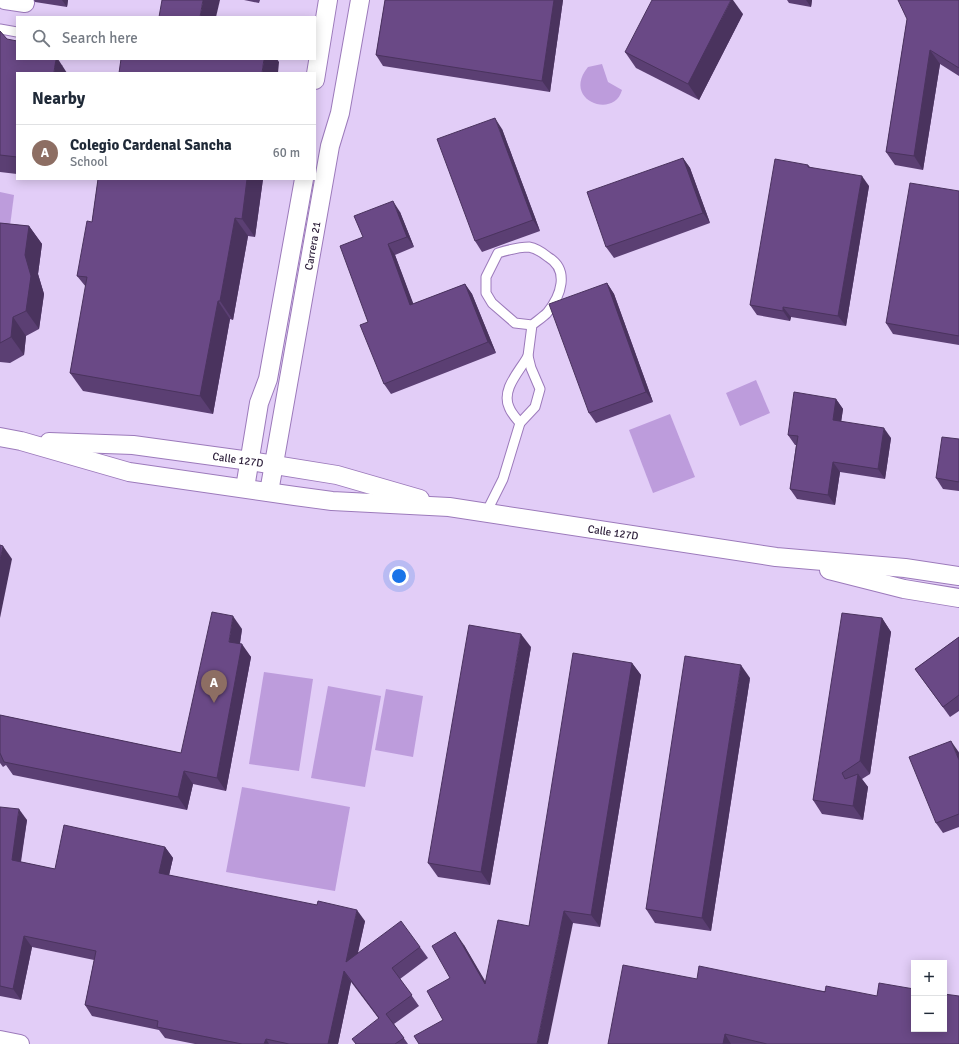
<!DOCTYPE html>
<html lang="en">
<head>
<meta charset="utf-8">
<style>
	:root { --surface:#fff; --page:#f2f2f3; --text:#1f2937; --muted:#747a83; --line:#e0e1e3; --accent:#4f6c20 }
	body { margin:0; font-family:Signika,sans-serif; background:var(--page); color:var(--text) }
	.controls { position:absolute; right:12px; bottom:12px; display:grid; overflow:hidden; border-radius:0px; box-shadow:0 2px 10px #0003 }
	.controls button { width:36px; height:36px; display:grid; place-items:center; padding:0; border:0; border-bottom:1px solid var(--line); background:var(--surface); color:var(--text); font:20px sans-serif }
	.you { position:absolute; left:399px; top:576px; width:14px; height:14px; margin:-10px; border:3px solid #fff; border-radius:50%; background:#1a73e8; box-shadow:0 0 0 6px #1a73e833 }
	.badge { display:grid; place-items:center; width:26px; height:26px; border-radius:50%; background:var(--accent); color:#fff; font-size:13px; font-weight:700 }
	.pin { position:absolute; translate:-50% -33px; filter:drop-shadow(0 1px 2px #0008) }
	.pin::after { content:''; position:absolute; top:21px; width:14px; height:12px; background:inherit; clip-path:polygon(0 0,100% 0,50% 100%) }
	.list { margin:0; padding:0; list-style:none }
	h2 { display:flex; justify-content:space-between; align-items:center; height:52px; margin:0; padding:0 16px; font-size:17px }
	h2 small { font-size:13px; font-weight:400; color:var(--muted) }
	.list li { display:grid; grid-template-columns:26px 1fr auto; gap:12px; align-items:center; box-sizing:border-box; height:56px; padding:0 16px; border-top:1px solid var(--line) }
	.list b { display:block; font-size:15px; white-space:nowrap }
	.list p { margin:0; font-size:13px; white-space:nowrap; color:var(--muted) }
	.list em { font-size:13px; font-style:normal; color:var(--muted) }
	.icon { flex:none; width:22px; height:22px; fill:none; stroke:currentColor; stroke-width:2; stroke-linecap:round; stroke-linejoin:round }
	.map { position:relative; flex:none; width:959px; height:1044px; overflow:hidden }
	.search { position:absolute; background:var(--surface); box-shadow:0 2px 10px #0003; left:16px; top:16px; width:300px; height:44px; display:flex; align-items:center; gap:10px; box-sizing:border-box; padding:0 14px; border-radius:0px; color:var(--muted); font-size:15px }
	.panel { position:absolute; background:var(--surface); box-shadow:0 2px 10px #0003; left:16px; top:72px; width:300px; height:108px; border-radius:0px }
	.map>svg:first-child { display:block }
	.green { fill:#bd9cdc }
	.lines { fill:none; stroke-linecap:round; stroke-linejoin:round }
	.lane-casing { stroke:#9c7abb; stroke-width:11 }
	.street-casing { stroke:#9c7abb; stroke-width:20 }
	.lane { stroke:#fff; stroke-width:9 }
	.street { stroke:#fff; stroke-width:18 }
	.wall { fill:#5b3f73 }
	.shaded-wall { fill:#4a335e }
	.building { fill:#6a4986; stroke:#4a335e }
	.labels { text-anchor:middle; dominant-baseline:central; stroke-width:4; stroke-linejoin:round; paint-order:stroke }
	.street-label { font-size:11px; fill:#2e203b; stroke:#faf6fe }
</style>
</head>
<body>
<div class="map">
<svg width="959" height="1044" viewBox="0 0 959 1044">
	<rect width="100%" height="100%" fill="#e2cdf7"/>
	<!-- green -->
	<g class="green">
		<path d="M602,64L608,82L622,90C614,120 561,100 588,67Z"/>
		<polygon points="0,192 14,195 10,226 0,224"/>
		<polygon points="756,380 770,413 740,426 726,393"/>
		<polygon points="670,414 695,477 653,493 629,430"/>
		<polygon points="264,672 313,679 299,771 249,764"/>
		<polygon points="328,686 381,696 365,787 311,778"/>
		<polygon points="386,689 423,696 413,757 375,750"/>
		<polygon points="242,787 350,807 335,891 226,872"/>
	</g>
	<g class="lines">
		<defs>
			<g id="lane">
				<polyline points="0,29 17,32"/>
				<path d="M520,423C516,418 511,413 509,407C501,389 520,371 528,356"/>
				<path d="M486,513L503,479L520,423L535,407L540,389L531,368L528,356L532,325C537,321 543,317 547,313C561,296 570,270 548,257C543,253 535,248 529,247C518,247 508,250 498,253L486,277V293L492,303L515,323L532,325"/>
			</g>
			<g id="street">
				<polyline points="5,0 25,3"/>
				<polyline points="315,80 328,0"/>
				<path id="s1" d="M0,437L21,441L129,472L295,496L332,501L449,507L776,557L905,568L959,576"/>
				<path id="s2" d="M49,442L133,445L250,461L337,475L420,499"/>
				<polyline points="245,488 259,403 268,379 304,179"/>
				<path id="s3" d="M269,492L330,146L340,113L360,0"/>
				<polyline points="829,570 904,589 959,598"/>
				<polyline points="0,1040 20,1044"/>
			</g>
		</defs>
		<!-- lane casing -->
		<use href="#lane" class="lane-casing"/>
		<!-- street casing -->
		<use href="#street" class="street-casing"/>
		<!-- lane -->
		<use href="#lane" class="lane"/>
		<!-- street -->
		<use href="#street" class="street"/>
	</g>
	<!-- wall -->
	<g class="wall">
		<polygon points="34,0 68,0 67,7 35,2"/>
		<polygon points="244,0 260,0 259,3"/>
		<polygon points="385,0 563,0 550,92 383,66 376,55"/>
		<polygon points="787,0 812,0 811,7 789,3"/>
		<polygon points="959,0 959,76 940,64 923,170 895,165 886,152 907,19"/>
		<polygon points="743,14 699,100 636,68 625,52"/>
		<polygon points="0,31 7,39 63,66 17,73 17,174 0,172"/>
		<polygon points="502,129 540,231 482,252 475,241"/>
		<polygon points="683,158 690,168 710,223 614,258 606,247"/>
		<polygon points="808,165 810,167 869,186 846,326 791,317 790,321 757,315 750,305"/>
		<polygon points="98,179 263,179 255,237 248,236 233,320 230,319 213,414 83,391 70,373 86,287 77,276 92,222"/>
		<polygon points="959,191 959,345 893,334 886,323"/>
		<polygon points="400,212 414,247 395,255 413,304 465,284 472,294 496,353 391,394 384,384 368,322 363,237"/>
		<polygon points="0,223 29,226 42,244 38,274 44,294 39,329 26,336 24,355 10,363 0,362"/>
		<polygon points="607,283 614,294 653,402 596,423 589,413"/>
		<polygon points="836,399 843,409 841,421 891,438 885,479 840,472 835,505 797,499 790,489 796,445 795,445 788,435"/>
		<polygon points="959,439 959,491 943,489 936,478"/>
		<polygon points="882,618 891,632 870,774 862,779 868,787 863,820 822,814 813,800"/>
		<polygon points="242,629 240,644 251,657 226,791 193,784 187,810 13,775 6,765 3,767 0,763 0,715 181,753"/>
		<polygon points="959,637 959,711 950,717 915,669"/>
		<polygon points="531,647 490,885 438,877 428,863"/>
		<polygon points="632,663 641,675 600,927 573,923 443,1020 450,978 464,945 485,982 529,926"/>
		<polygon points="750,678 711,931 655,923 646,909"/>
		<polygon points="958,751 959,753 959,827 943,833 936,823"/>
		<polygon points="0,807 27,820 21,862 55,869 165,847 173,858 169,875 365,921 358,953 420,947 428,958 400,979 419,1006 394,1024 408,1044 356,1044 379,1019 351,982 338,1044 195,1044 165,1038 159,1030 92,1016 85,1005 94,960 32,947 21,1000 0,996"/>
		<polygon points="697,979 877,996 959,1044 608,1044"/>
	</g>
	<!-- shaded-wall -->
	<g class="shaded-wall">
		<polygon points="62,0 68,0 67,7"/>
		<polygon points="203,0 220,0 216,17 200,17"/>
		<polygon points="554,0 563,0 550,92 542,81"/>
		<polygon points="731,0 733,0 743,14 699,100 688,84"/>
		<polygon points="806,0 812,0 811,7"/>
		<polygon points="930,50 940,64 923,170 914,156"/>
		<polygon points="56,59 58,59 67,73 55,73 54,72"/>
		<polygon points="264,59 277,59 279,62 278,73 262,73"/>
		<polygon points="495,118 502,129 540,231 533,220"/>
		<polygon points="683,158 690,168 710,223 703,213"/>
		<polygon points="862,176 869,186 846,326 838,316"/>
		<polygon points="247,179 263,179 255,237 242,219"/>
		<polygon points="393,201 400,212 414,247 407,237"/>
		<polygon points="235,218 248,236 233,320 220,301"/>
		<polygon points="29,226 42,244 38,274 44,294 39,329 26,311 25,255"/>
		<polygon points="388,244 395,255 418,316 410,305"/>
		<polygon points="607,283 614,294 653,402 646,392"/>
		<polygon points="465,284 472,294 496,353 488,342"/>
		<polygon points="218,301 230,319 213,414 200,396"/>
		<polygon points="783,307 791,317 790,321 783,311"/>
		<polygon points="13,317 26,336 24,355 11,337"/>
		<polygon points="836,399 843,409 840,430 833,420"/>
		<polygon points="884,428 891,438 885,479 878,469"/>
		<polygon points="833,462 840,472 835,505 828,495"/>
		<polygon points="3,546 12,559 0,618 0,560"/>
		<polygon points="233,616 242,629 238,655 229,642"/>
		<polygon points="882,618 891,632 870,774 860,761"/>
		<polygon points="521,634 531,647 490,885 481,872"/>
		<polygon points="242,644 251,657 226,791 217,778"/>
		<polygon points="632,663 641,675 600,927 591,915"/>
		<polygon points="741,665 750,678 711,931 702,918"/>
		<polygon points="951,741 958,751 959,753 959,760"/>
		<polygon points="184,771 193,784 187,810 178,797"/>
		<polygon points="858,774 868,787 863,820 853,806"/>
		<polygon points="19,809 27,820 19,871 12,860"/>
		<polygon points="165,847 173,858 167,884 159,873"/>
		<polygon points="357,910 365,921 353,973 346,962"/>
		<polygon points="564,911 573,923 548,1044 537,1044"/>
		<polygon points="455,932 464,945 494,996 485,984"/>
		<polygon points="24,936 32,947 21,1000 13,989"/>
		<polygon points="344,971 351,982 338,1044 328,1044"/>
		<polygon points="725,1034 731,1044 723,1044"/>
		<polygon points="266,1039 269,1044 264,1044"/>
	</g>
	<!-- building -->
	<g class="building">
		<polygon points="162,0 203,0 200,17 159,17"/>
		<polygon points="385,0 554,0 542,81 376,55"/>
		<polygon points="652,0 731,0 688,84 625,52"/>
		<polygon points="898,0 959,0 959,68 930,50 914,156 886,152 907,19"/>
		<polygon points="0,31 7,39 17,41 17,59 56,59 54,72 55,73 17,73 17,157 0,155"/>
		<polygon points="121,59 264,59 262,73 119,73"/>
		<polygon points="495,118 533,220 475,241 437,139"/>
		<polygon points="683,158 703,213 606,247 587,192"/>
		<polygon points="775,159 808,165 808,167 862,176 838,316 783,307 783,311 750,305"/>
		<polygon points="98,179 247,179 242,219 235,218 220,301 218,301 200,396 70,373 87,277 77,276 87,221 92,222"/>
		<polygon points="910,183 959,191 959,336 886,323"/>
		<polygon points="393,201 407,237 388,244 410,305 465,284 488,342 384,384 360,325 368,322 340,246 363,237 354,216"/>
		<polygon points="0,223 29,226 25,255 31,276 26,311 13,317 11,337 0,343"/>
		<polygon points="607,283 646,392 589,413 549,304"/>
		<polygon points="794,392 836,399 833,420 884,428 878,469 833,462 828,495 790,489 798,436 788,435"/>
		<polygon points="942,437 959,439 959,482 936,478"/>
		<polygon points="0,545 3,546 0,560"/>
		<polygon points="212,612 233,616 229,642 242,644 217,778 184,771 178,797 4,762 0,753 0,715 181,753"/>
		<polygon points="842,613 882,618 860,761 842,773 845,779 858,774 853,806 813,800"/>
		<polygon points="469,625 521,634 481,872 428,863"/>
		<polygon points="959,637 959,695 943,707 915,669"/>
		<polygon points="573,653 632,663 591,915 564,911 537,1044 419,1044 414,1036 443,1020 427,991 450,978 432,946 455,932 485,984 498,920 529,926"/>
		<polygon points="685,656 741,665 702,918 646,909"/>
		<polygon points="951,741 959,760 959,814 936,823 909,757"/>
		<polygon points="0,807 19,809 12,860 55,869 64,825 165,847 159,873 317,905 318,901 357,910 346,962 401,921 420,947 392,968 412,995 386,1014 404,1038 395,1044 356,1044 352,1039 379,1018 344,971 328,1044 289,1044 266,1039 264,1044 242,1044 157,1027 158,1021 85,1005 96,951 24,936 13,989 0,986"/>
		<polygon points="623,965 697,979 699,966 825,992 826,986 877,996 879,983 914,989 914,1029 944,1029 944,994 959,996 959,1044 767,1044 725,1034 723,1044 608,1044"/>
	</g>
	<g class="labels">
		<!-- street labels -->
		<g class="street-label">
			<text stroke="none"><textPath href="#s3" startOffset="250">Carrera 21</textPath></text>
			<text stroke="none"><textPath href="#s2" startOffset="190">Calle 127D</textPath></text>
			<text stroke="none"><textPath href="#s1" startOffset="622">Calle 127D</textPath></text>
		</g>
	</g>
</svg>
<div class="controls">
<button>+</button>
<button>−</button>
</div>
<div class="you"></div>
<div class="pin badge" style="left:214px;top:703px;background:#8d6e63">A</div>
<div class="search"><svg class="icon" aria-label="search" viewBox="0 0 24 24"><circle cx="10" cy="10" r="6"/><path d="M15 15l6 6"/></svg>Search here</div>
<section class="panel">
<h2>Nearby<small></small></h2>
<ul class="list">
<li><span class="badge" style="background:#8d6e63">A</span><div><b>Colegio Cardenal Sancha</b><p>School</p></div><em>60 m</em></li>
</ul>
</section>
</div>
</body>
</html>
